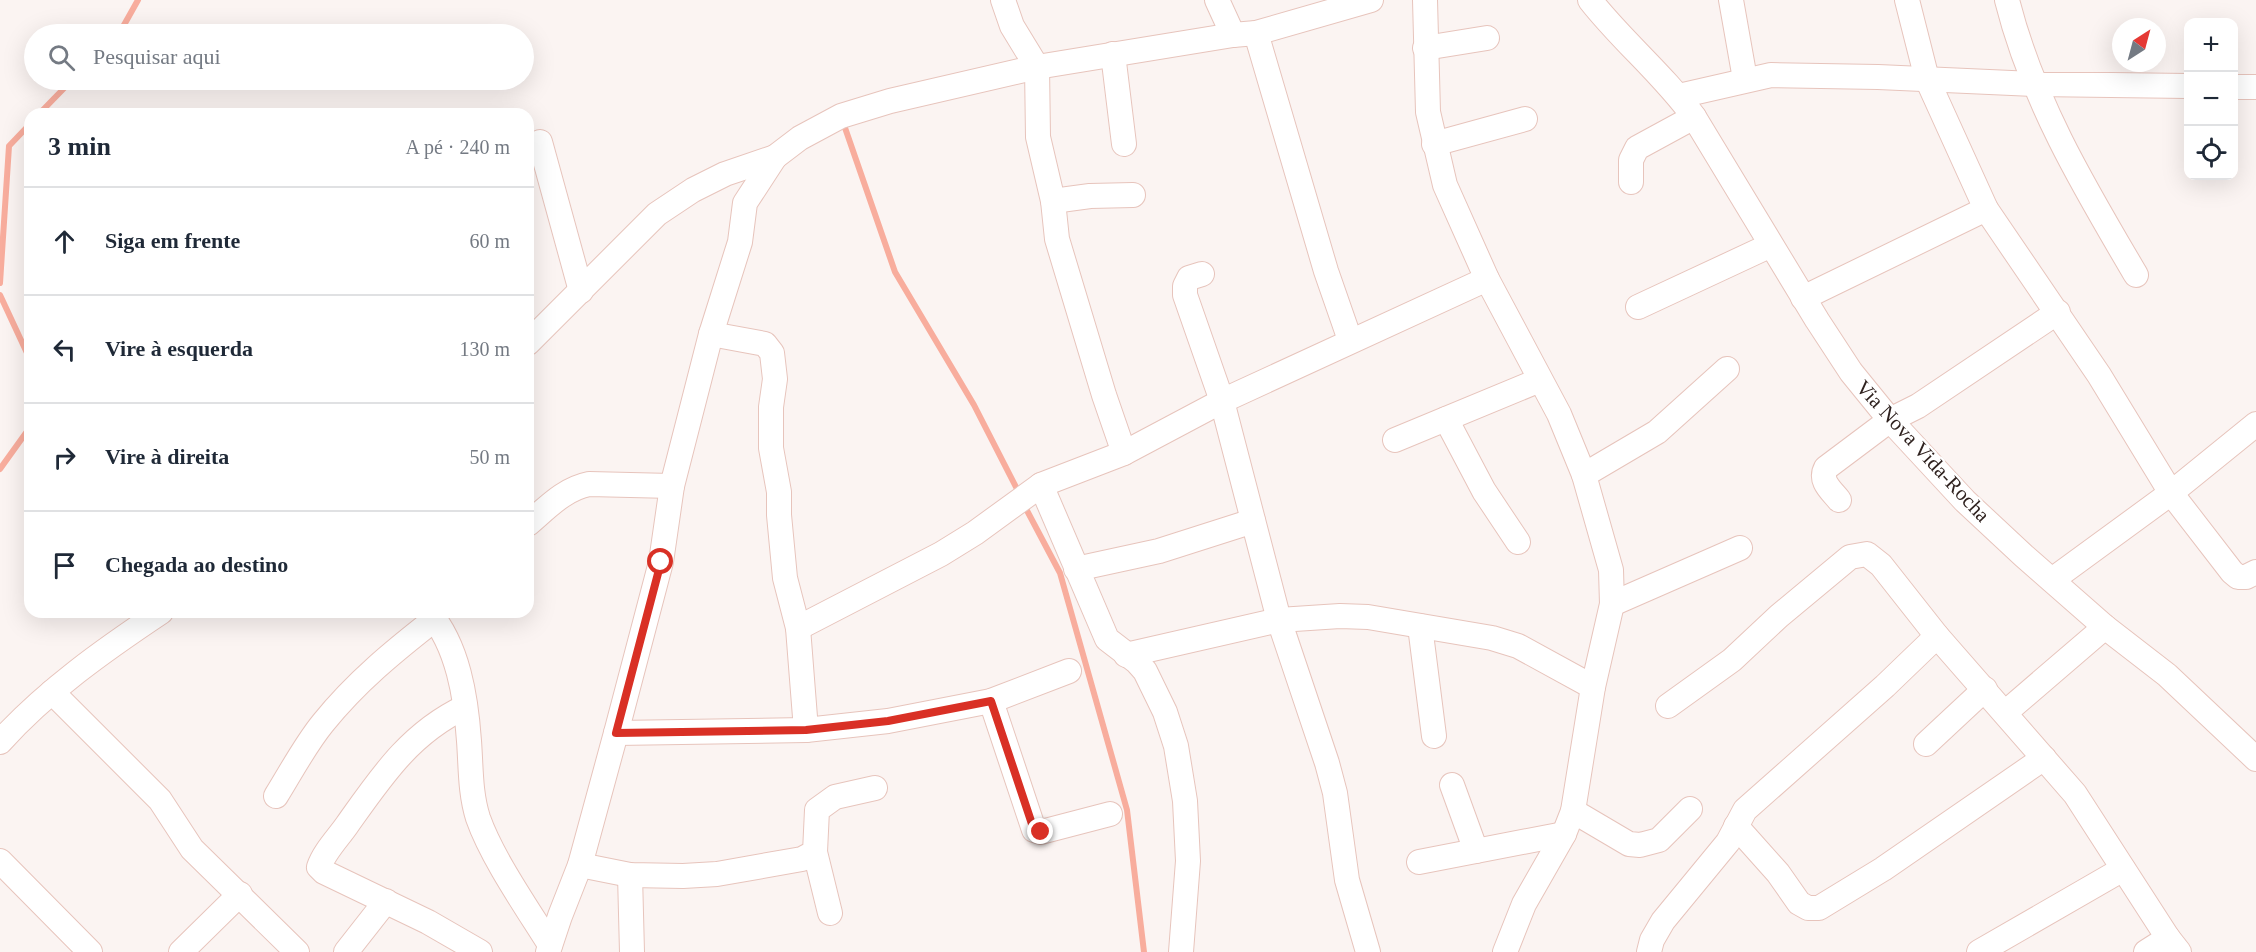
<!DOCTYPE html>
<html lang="pt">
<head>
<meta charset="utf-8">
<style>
	:root { --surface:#fff; --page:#f6f6f7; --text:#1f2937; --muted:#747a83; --line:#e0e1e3 }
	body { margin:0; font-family:Georgia,serif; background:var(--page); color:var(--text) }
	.controls { position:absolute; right:18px; top:18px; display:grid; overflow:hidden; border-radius:12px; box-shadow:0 6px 24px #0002 }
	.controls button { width:54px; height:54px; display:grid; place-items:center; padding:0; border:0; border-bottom:2px solid var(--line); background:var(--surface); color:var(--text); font:30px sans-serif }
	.compass { position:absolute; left:2112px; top:18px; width:54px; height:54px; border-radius:50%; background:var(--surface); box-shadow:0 6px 24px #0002; rotate:36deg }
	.stop { position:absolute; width:18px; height:18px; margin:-14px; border:4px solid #d93025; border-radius:50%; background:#fff }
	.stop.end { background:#d93025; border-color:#fff; box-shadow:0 2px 6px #0008 }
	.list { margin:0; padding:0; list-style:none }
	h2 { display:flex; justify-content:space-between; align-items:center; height:78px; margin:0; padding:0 24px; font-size:26px }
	h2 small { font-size:20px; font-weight:400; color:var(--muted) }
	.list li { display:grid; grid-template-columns:39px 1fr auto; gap:18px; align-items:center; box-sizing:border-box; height:108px; padding:0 24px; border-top:2px solid var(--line) }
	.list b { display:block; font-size:22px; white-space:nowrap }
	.list em { font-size:20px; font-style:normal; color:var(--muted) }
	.icon { flex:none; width:33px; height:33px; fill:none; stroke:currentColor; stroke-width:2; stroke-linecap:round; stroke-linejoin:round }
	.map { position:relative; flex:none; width:2256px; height:952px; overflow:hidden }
	.search { position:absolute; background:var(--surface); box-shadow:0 6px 24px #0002; left:24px; top:24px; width:510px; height:66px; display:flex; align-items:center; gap:15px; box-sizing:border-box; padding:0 21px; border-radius:33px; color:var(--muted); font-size:22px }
	.panel { position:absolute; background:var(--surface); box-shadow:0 6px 24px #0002; left:24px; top:108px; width:510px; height:510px; border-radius:18px }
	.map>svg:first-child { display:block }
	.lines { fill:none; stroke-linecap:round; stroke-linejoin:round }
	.stream { stroke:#f8ad9d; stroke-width:6 }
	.minor-casing { stroke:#e7c4bc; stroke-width:26 }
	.minor { stroke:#fff; stroke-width:24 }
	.route { stroke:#d93025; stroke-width:8 }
	.labels { text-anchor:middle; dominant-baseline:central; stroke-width:4.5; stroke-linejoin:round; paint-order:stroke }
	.street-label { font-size:21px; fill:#2f221f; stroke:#fff }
</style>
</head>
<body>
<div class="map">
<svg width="2256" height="952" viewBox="0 0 2256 952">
	<rect width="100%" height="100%" fill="#fbf4f2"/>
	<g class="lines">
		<!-- stream -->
		<g class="stream">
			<polyline points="115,34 124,25 138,0"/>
			<polyline points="39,114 72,80"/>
			<polyline points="843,122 895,272 974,405 1019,493"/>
			<polyline points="0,283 9,146 30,124"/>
			<polyline points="0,295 27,353 28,430 0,469"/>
			<polyline points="1023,503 1060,573 1127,810 1144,952"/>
		</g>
		<defs>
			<g id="minor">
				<polyline points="1003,0 1012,26 1037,67 1038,137 1053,201 1057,239 1104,395 1124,453"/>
				<polyline points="1217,0 1233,35"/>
				<polyline points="1425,0 1428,112 1445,185 1487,279 1559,414 1584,475 1611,570 1612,604 1593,687 1573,811 1564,834 1524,904 1505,952"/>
				<path d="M1590,0C1622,41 1664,75 1694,117L1817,320L1851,372L1890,420L1965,501L2024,556L2105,627L2167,675L2256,759"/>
				<polyline points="1731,0 1745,79"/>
				<polyline points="1907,0 1927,79 1986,209 2099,375 2171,493 2232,572 2238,577 2246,577 2256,572"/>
				<path d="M2007,0C2032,100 2084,187 2136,275"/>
				<polyline points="1256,33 1326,271 1350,340"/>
				<polyline points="1425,48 1487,38"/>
				<polyline points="1113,54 1124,144"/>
				<polyline points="2234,87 2256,87"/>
				<polyline points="1679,96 1771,75 1878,77 2034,84 2188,86"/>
				<polyline points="540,142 581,291"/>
				<polyline points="1434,144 1525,119"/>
				<polyline points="1631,182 1631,160 1637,148 1694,117"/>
				<polyline points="1053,201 1090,196 1133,195"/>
				<polyline points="1202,274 1189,278 1185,286 1185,295 1222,401 1279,620 1340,616 1368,617 1492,638 1518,646 1593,687"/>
				<polyline points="1803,298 1986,209"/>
				<polyline points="1638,307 1771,245"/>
				<polyline points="711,334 765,344 772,353 775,379 771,407 771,448 779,492 779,515 785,578 798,628 806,730"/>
				<polyline points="528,343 657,214 693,190 725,174 775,157 800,138 841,116 890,101 1037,67 1233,35 1256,33 1371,0"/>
				<polyline points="1446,419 1484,491 1518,542"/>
				<polyline points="1395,440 1540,380"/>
				<polyline points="1584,475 1657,432 1727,369"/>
				<polyline points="1041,485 1107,639 1137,662 1145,671 1165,712 1176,746 1185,801 1188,861 1181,952"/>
				<path d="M1839,500C1831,490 1819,481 1826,468L1890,420L1918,406L2058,312"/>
				<path d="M528,524C547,508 564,489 589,484L672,486"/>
				<polyline points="1076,569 1159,551 1253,521"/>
				<polyline points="2052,580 2171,493 2256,424"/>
				<polyline points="1612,604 1740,548"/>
				<path d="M429,612C458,646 466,697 469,741C471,767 470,793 478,818C492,858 527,908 550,945"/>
				<polyline points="1420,626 1434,736"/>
				<polyline points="798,628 941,554 975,533 1041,485 1124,453 1222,401 1487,279"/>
				<polyline points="1126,655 1279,620 1327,763 1335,793 1347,880 1368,952"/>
				<polyline points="52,692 160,800 192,849 297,952"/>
				<polyline points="991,701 1034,830 1041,832 1110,814"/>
				<polyline points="1668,706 1732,660 1779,616 1850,557 1867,554 1881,565 1937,636 2075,794 2168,938 2179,952"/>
				<path d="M465,707C410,733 381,777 347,825C338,838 324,852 319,867L324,872L428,922L480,952"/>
				<polyline points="2006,712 2105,627"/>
				<polyline points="616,733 806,730 888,721 991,701 1069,671"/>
				<path d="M0,742C46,691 104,650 161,612"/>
				<polyline points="1926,744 1985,689"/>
				<polyline points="1452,785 1476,851"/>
				<path d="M276,796C291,772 305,745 323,723C356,682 394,651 435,619"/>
				<polyline points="1573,811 1629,844 1640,845 1659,840 1690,809"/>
				<polyline points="1736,826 1778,873 1799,903 1808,908 1819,908 1883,869 2044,758"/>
				<polyline points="815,852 830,913"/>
				<polyline points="0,861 90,952"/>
				<polyline points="1419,862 1564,834"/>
				<polyline points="580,865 630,875 683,876 717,874 802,859 815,852 817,810 835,797 875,788"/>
				<polyline points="630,875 632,952"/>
				<polyline points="181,952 240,894"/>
				<polyline points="346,952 386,901"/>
				<polyline points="548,952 560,916 580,865 616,733 661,562 672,486 711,334 740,242 745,203 775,157"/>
				<polyline points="1649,952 1652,940 1663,921 1728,842 1745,810 1885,686 1937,636"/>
				<polyline points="1979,952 2123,869"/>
				<polyline points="2146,952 2168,938"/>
			</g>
		</defs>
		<!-- minor casing -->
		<use href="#minor" class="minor-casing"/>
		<!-- minor -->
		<use href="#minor" class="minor"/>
	</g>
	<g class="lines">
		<!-- route -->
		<polyline class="route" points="661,562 616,733 806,730 888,721 991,701 1034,830 1041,832"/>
	</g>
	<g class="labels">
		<!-- street labels -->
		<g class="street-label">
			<text transform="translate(1923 451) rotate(47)">Via Nova Vida-Rocha</text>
		</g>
	</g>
</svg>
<div class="controls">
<button>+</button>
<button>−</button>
<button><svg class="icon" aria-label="locate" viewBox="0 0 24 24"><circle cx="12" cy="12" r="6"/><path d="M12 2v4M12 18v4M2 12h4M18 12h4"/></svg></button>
</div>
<svg class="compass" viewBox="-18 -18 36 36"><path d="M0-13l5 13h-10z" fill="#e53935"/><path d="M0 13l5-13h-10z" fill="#747a83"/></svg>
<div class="stop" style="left:661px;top:562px"></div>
<div class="stop end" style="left:1041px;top:832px"></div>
<div class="search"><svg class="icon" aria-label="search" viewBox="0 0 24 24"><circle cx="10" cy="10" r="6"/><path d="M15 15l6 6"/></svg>Pesquisar aqui</div>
<section class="panel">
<h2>3 min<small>A pé · 240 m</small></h2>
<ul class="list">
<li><svg class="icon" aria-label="ahead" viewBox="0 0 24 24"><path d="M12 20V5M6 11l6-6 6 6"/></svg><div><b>Siga em frente</b></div><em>60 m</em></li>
<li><svg class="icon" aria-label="left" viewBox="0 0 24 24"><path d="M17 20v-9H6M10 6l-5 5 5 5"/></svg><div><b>Vire à esquerda</b></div><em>130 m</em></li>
<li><svg class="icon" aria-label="right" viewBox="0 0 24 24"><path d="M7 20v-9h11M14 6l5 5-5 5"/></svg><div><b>Vire à direita</b></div><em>50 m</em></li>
<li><svg class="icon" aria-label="arrive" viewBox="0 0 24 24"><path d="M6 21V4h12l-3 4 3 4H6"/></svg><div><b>Chegada ao destino</b></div></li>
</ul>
</section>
</div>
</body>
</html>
